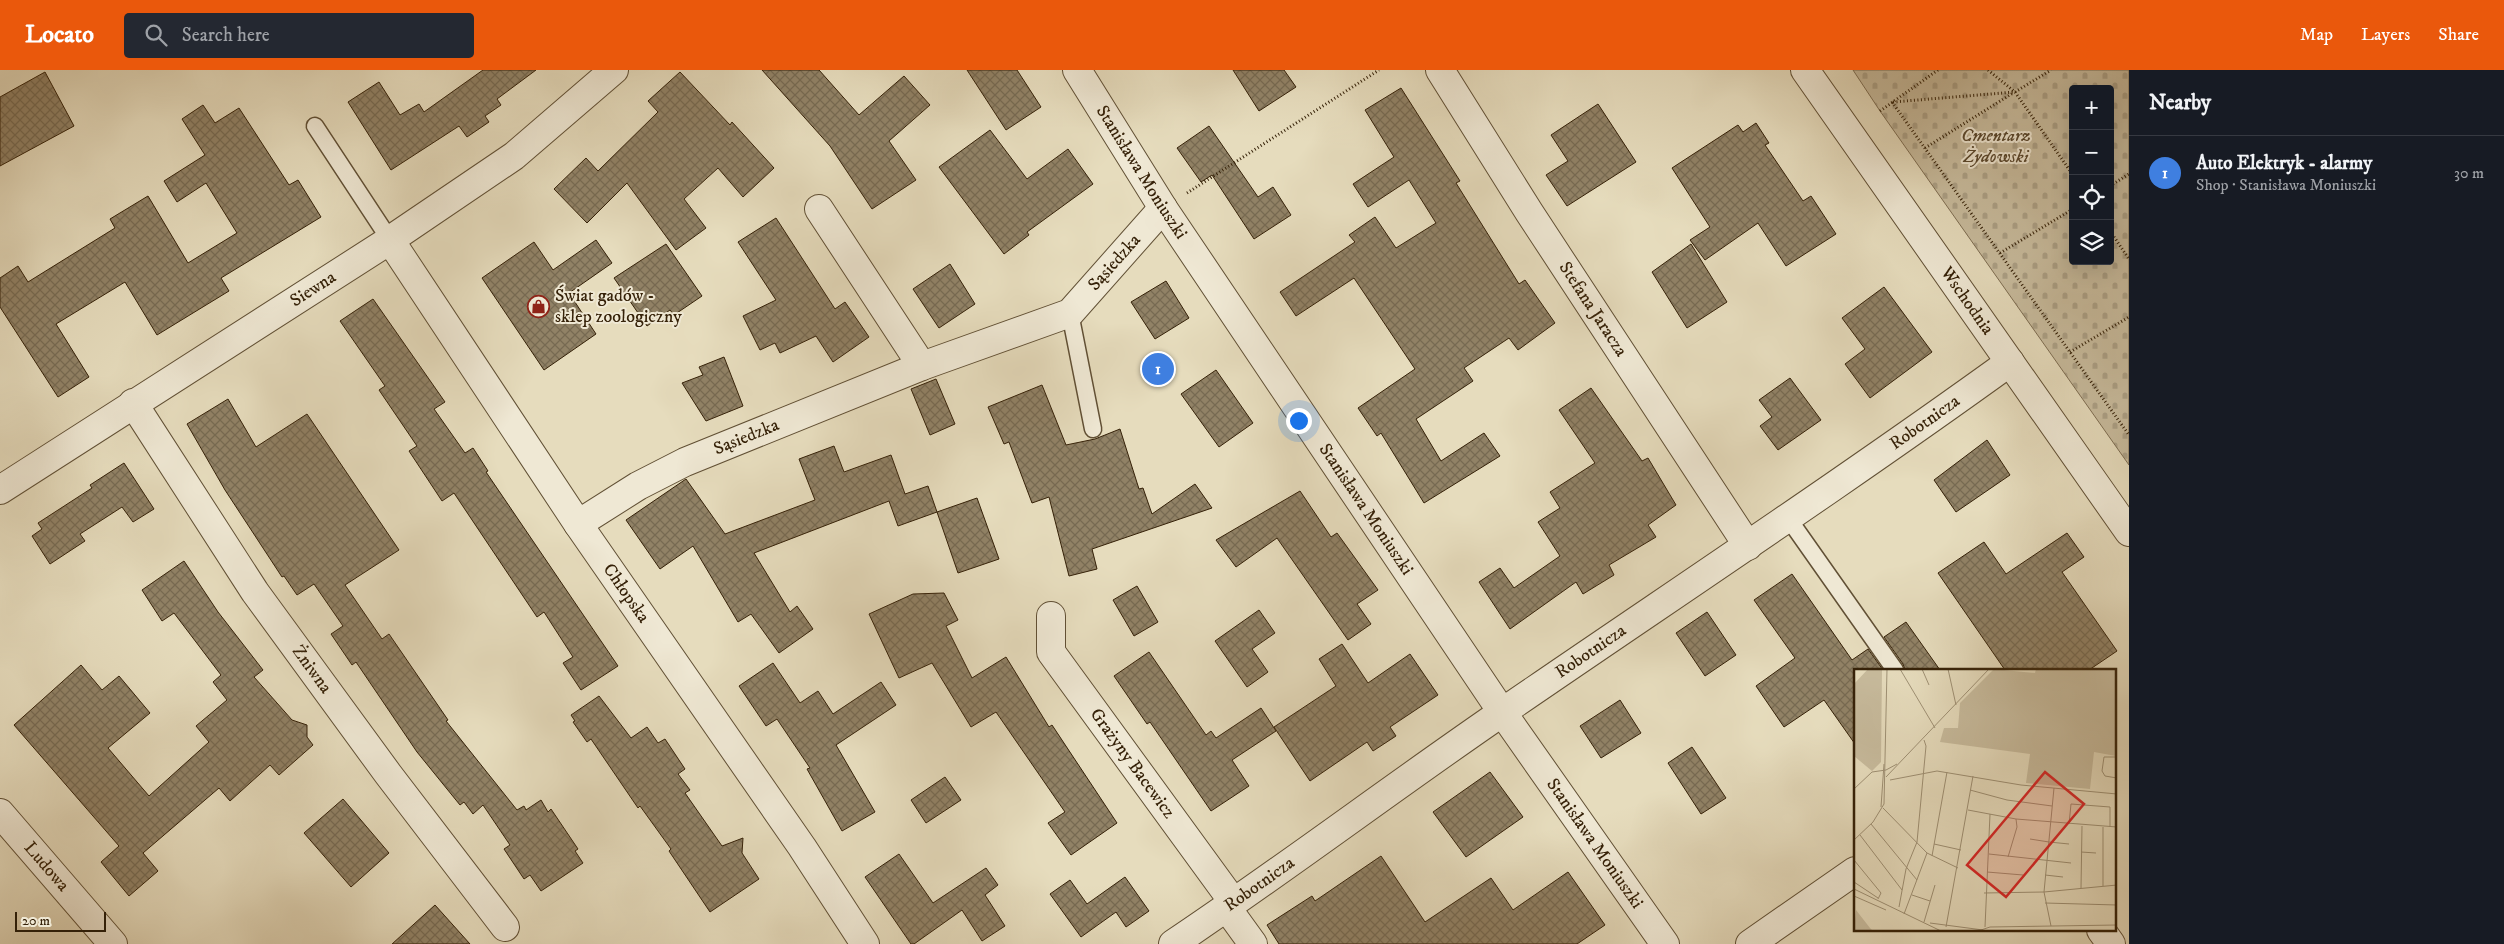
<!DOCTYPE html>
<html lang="en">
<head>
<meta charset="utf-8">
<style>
	:root { --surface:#171b24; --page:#242831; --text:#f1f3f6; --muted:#9ea1a6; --line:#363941; --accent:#ea580c }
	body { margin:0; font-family:"IM FELL DW Pica",serif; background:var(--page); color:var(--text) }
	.controls { position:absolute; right:15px; top:15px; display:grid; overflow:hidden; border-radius:5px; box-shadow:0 5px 20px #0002 }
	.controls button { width:45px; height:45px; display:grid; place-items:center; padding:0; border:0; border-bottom:1px solid var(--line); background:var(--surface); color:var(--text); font:25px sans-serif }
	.scale { position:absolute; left:15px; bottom:12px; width:91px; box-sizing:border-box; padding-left:5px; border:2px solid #352108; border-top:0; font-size:14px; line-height:18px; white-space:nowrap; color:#352108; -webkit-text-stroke:4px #efe8d4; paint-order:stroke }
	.you { position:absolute; left:1298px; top:350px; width:18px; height:18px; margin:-12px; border:4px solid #fff; border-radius:50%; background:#1a73e8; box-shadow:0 0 0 8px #1a73e833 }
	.badge { display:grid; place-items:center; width:32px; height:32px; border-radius:50%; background:var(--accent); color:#fff; font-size:16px; font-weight:700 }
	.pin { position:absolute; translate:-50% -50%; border:2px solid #fff; box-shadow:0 1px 5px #0006 }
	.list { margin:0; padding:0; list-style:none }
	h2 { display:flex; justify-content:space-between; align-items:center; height:65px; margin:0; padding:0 20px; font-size:21px }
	h2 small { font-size:16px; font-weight:400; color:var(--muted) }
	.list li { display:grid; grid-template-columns:32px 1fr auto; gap:15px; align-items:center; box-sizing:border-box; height:75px; padding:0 20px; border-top:1px solid var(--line) }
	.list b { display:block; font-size:19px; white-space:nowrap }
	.list p { margin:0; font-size:16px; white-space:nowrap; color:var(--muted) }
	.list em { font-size:16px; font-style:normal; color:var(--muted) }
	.icon { flex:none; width:28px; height:28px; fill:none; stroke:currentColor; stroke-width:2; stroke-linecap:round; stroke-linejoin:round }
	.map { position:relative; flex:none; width:2129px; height:874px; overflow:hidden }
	header { display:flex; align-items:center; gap:30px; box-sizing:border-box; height:70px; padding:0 25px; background:var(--accent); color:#fff }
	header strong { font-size:24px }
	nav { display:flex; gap:28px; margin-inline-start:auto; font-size:18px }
	.search { width:350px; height:45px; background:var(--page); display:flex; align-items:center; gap:12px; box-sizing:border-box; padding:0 18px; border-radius:5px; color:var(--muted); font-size:19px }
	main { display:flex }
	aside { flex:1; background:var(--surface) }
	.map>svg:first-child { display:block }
	.cemetery { fill:url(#cemetery-stones); stroke:#7e6e53; fill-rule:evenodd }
	.building { fill:url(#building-cross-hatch); stroke:#352108 }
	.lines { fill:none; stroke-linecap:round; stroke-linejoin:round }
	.service-casing { stroke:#615035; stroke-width:19 }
	.minor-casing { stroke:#615035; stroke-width:30 }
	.path { stroke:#352108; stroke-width:3; stroke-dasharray:1 2.5; stroke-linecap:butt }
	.service { stroke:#efe8d4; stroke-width:16 }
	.minor { stroke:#efe8d4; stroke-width:28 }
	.labels { text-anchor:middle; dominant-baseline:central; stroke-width:4; stroke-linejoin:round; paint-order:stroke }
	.park-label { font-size:18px; font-style:italic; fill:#5a482e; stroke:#efe8d4 }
	.street-label { font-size:18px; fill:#352108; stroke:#efe8d4 }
	.poi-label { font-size:18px; fill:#352108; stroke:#efe8d4; text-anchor:start }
	.inset-road { fill:none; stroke:#9f9175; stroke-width:1 }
	.view { fill:#d62828; fill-opacity:0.15; stroke:#d62828; stroke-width:2.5 }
	.inset-edge { fill:none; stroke:#352108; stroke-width:2.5 }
</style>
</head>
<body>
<header>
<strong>Locato</strong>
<div class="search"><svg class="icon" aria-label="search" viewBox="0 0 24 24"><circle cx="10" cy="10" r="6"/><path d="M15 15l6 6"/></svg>Search here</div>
<nav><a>Map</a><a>Layers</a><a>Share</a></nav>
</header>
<main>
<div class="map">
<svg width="2129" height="874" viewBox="0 0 2129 874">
	<defs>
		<pattern id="cemetery-stones" width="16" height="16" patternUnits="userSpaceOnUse" patternTransform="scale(1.25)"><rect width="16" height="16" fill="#c8bc9e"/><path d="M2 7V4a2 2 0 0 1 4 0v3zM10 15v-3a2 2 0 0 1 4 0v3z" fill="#aca187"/></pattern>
		<pattern id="building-cross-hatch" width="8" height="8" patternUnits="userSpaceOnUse" patternTransform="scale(1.25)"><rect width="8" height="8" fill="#918266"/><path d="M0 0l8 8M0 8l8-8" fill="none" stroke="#776a52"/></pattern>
	</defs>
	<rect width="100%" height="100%" fill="#e6dcbd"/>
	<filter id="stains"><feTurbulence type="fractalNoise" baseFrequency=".004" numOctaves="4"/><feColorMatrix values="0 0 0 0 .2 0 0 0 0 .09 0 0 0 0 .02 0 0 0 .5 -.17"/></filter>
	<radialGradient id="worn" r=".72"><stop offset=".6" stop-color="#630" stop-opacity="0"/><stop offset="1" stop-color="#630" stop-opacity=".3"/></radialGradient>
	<!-- cemetery -->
	<path class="cemetery" d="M1853,0H2129V395L1880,41ZM2073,19H2110V191H2073Z"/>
	<!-- building -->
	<g class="building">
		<polygon points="483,0 536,0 497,29 501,35 485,46 489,52 467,67 459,56 391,100 348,32 379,12 400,45 419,34 424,42"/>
		<polygon points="762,0 819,0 859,45 904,6 930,35 889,71 916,110 872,139 830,76"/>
		<polygon points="967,0 1017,0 1041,37 1006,60"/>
		<polygon points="1233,0 1284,0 1296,17 1259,41"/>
		<polygon points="45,2 74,56 0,96 0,27"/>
		<polygon points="680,2 730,55 732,52 774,98 743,127 718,98 684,129 706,158 676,180 627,113 587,153 554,119 586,88 598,101 658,42 648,31"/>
		<polygon points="1401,18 1460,111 1456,113 1519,214 1525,210 1555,253 1518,280 1509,268 1464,298 1473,311 1416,349 1441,391 1484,363 1500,386 1424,433 1381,363 1377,366 1358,338 1415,299 1354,208 1296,246 1280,222 1355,172 1349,165 1375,147 1396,178 1436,153 1409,110 1368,137 1353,114 1394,87 1365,40"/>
		<polygon points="1598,34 1636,92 1567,136 1546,105 1568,91 1551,65"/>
		<polygon points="203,35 215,53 239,38 289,115 298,110 321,147 221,208 229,221 157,265 125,212 56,254 89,307 58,327 0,237 0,208 18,196 28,212 115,158 110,149 148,126 188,193 237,163 206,113 177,132 164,111 205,85 182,49"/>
		<polygon points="1756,53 1769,73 1765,75 1803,131 1811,126 1836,164 1786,196 1758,153 1705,190 1690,170 1710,157 1672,98 1738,55 1743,62"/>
		<polygon points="1209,56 1258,127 1273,117 1291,145 1254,169 1212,105 1201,112 1177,78"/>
		<polygon points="990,60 1027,109 1068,79 1093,114 1027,162 1029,165 1004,184 939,97"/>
		<polygon points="776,148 835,239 845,232 869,267 833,292 816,266 780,283 775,273 760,280 743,246 776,230 738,172"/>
		<polygon points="596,170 612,193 569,223 596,264 544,300 482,208 534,172 553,200"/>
		<polygon points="666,174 702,226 674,245 670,240 647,256 614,208"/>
		<polygon points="1691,174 1727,232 1687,258 1652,202"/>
		<polygon points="950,194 975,234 939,258 913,219"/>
		<polygon points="1166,211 1189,248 1155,269 1131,232"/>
		<polygon points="1884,217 1932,282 1870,328 1845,294 1865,279 1842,248"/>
		<polygon points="373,229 445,332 434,339 465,383 473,378 488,401 486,402 618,596 581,620 563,593 573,587 544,542 537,547 454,423 442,431 409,381 417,376 379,320 385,316 340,251"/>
		<polygon points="724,287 743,336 706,351 682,313 703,305 699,297"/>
		<polygon points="1216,300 1253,353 1219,377 1181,324"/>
		<polygon points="1790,308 1821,350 1778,380 1760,356 1772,347 1759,330"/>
		<polygon points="936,309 955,354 930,365 911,319"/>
		<polygon points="1042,315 1066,375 1095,369 1120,359 1139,419 1143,418 1152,444 1195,414 1212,438 1092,479 1097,499 1069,506 1049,427 1032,433 1009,372 1004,374 988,337"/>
		<polygon points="1591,318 1642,391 1648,388 1676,435 1648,455 1656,467 1609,495 1614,505 1583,524 1576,512 1510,559 1479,512 1500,498 1514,518 1560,486 1538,452 1560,438 1550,422 1595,393 1559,340"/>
		<polygon points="228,329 256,377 307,344 399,480 345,515 382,569 389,564 448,650 446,651 517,740 524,736 526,740 541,730 548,742 551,739 578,779 575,781 583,793 541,821 530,805 524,809 504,779 510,775 483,735 473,744 464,732 460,735 417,682 356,592 352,595 331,564 343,556 314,514 297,525 284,506 282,507 225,420 187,354"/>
		<polygon points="1987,370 2010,405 1956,442 1934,410"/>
		<polygon points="834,376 844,402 891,385 905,424 928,416 937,442 898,456 889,431 754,483 790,542 797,536 813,559 779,583 751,544 738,552 693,476 660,499 626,450 686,409 725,464 815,430 799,389"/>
		<polygon points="124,393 154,439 133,452 122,437 80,464 85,471 50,494 32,466 42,459 38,453 92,418 90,415"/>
		<polygon points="1300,421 1331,467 1337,463 1378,520 1357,534 1371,554 1348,570 1277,468 1236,497 1216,470"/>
		<polygon points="977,428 999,489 958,503 937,442"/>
		<polygon points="2067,463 2084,487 2062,502 2117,581 2089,600 2005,600 1938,503 1984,472 2006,504"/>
		<polygon points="184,491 218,542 263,600 254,607 292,650 307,655 307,667 313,675 279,705 270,695 230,731 219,718 143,783 158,801 129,826 101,792 119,776 14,655 81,595 102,620 119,606 150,643 108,678 149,726 209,672 196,656 227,630 213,612 221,605 174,543 162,551 142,520"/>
		<polygon points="1792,504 1852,590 1868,579 1883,600 1855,600 1855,674 1824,630 1784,657 1756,616 1795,588 1754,530"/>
		<polygon points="1137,516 1158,552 1134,566 1113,530"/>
		<polygon points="944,523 958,550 946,556 972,608 1006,587 1049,657 1052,655 1117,753 1071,785 1048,753 1065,742 996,642 971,657 932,593 899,608 869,544 913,524"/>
		<polygon points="1259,540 1275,563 1252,579 1268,602 1247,617 1215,571"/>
		<polygon points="1707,542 1736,585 1705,606 1676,563"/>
		<polygon points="1906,552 1940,600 1905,600 1903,594 1884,567"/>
		<polygon points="1342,574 1368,613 1410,584 1438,625 1390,657 1396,666 1373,681 1367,672 1310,711 1274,657 1336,616 1319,589"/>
		<polygon points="1149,582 1206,665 1211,661 1216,668 1261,638 1276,661 1232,690 1249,716 1211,741 1150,652 1147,654 1114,606"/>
		<polygon points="773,593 800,633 818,621 833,644 881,612 896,635 836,675 875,742 842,761 807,699 810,698 777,649 766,656 739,616"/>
		<polygon points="599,626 631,668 647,657 658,673 665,669 685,699 678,704 690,720 685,723 722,776 743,768 742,783 759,809 710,842 669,781 671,779 640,736 638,738 591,669 587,672 573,652 575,651 571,645"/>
		<polygon points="1620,630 1641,663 1601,688 1580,656"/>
		<polygon points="1692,677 1726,728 1701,744 1668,693"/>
		<polygon points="1490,702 1523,747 1466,787 1433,742"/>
		<polygon points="945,707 961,730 926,753 911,730"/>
		<polygon points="343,729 389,783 351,817 304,763"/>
		<polygon points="899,784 933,833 986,798 998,815 985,825 1005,856 982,871 962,840 914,874 911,874 865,807"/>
		<polygon points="1381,786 1425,852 1491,808 1513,840 1568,802 1605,855 1577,874 1279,874 1267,855 1312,826 1315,831"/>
		<polygon points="1125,807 1149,841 1126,857 1116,842 1081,867 1050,824 1070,810 1087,834"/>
		<polygon points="435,835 470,874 392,874"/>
	</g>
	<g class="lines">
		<defs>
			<g id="service">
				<polyline points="315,56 390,170"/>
				<polyline points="1070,243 1093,359"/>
				<polyline points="1788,448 1895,600"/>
			</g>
			<g id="minor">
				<path id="s1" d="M1077,0L1163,138L1502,642L1665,874"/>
				<path id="s2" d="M1440,0L1529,142L1748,476"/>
				<path id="s3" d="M1805,0L2129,462"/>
				<polyline points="819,139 922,296"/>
				<path id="s4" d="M390,170L578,454L802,777L865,874"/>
				<path id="s5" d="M133,333L255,522L388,704L505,857"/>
				<path id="s6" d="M0,420L390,170L514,86L614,0"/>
				<path id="s7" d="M578,454L638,416L685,392L922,296L1070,243L1163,138"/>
				<path id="s8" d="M1051,546V582L1234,833"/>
				<path id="s9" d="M0,743L113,874"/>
				<polyline points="1227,838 1253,874"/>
				<polyline points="2101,860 2111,874"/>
				<path id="s10" d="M1173,874C1285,799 1393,717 1504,641C1673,525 1844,412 2010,292"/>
				<polyline points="1750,874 1855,801"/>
			</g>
		</defs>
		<!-- service casing -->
		<use href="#service" class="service-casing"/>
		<!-- minor casing -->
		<use href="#minor" class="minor-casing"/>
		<!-- path -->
		<g class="path">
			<polyline points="1988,0 2015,22 2073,105"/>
			<polyline points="1892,32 2129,365"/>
			<polyline points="1893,32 2015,22 2051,0"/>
			<polyline points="1880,41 1938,0"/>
			<polyline points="1925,78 2013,23"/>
			<polyline points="2110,116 2129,104"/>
			<polyline points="1187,123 1379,0"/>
			<polyline points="2110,161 2129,189"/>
			<polyline points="2000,183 2073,139"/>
			<polyline points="2070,282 2129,247"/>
		</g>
		<!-- service -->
		<use href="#service" class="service"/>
		<!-- minor -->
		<use href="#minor" class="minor"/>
	</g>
	<!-- icons -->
	<defs>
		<symbol id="shop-ring" viewBox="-11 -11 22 22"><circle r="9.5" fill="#efe8d4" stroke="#8f2418" stroke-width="1.5"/><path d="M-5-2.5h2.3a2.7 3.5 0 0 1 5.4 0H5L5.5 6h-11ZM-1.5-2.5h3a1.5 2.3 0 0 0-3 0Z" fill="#8f2418"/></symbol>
	</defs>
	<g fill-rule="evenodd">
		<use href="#shop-ring" x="526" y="224" width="25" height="25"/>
	</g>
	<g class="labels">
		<!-- park labels -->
		<g class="park-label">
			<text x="1996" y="66">Cmentarz<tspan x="1996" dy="21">Żydowski</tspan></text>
		</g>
		<!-- street labels -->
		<g class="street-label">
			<text stroke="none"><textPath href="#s1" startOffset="121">Stanisława Moniuszki</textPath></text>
			<text stroke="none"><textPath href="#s7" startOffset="604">Sąsiedzka</textPath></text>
			<text stroke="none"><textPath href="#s6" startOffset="372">Siewna</textPath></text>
			<text stroke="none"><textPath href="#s3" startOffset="282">Wschodnia</textPath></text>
			<text stroke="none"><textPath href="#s2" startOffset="284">Stefana Jaracza</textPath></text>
			<text stroke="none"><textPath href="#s10" startOffset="915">Robotnicza</textPath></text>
			<text stroke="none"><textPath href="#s7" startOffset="190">Sąsiedzka</textPath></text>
			<text stroke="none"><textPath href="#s1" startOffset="526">Stanisława Moniuszki</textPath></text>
			<text stroke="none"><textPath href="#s4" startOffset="425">Chłopska</textPath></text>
			<text stroke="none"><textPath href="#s10" startOffset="510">Robotnicza</textPath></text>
			<text stroke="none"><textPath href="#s5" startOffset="321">Żniwna</textPath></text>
			<text stroke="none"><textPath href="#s8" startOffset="174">Grażyny Bacewicz</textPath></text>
			<text stroke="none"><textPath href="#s1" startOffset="931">Stanisława Moniuszki</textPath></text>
			<text stroke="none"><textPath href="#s9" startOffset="71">Ludowa</textPath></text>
			<text stroke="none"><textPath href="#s10" startOffset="105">Robotnicza</textPath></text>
		</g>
		<!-- poi labels -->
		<g class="poi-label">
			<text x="555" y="226">Świat gadów -<tspan x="555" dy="21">sklep zoologiczny</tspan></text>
		</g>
	</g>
	<!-- overview -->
	<g transform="translate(1854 599)">
		<rect width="262" height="262" fill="#e6dcbd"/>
		<path d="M14,0H28L27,93L18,102L0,87V15ZM140,0L181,4L182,0H262V87L240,83L236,120L172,114L176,85L86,73L90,59H104L106,34Z" fill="#c8bc9e"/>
		<path d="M2,241L16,259L19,262H0Z" fill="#c8bc9e"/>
		<path class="inset-road" d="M46,0L81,59M68,0L75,16M94,0L102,36M263,88H250L248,102L251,107L263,109M32,108L135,0M36,111L83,102L167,116L263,125M0,120L18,103L32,101L43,95M116,121L153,131L198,137M27,138L30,95M29,139L73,184L104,199M114,141L162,150L263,158M17,155L63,211M215,155L217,135L256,138V158M6,166L48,221M176,170L195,173M0,171L19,153L30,135L33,0M195,173L215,175M80,175L107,181M227,183L242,184M135,185L217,194M78,187L93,103M154,188L163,158L162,150M0,191L27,224L24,230M133,203L169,206M191,206L209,208M0,213L24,229M249,217V158M227,219L228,157M0,220L87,262M130,224L190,223L263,216M58,226L76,232M0,227L32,241M191,234L263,236M45,238L52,200L63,173L72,77L70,71M50,245L73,184M70,253L81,216M76,254L129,261M197,257L190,223L200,119M92,258L119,107M131,258L136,145M124,262L136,258L263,256"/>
		<path class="view" d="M191,103L230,135L152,228L113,196Z"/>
		<rect width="262" height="262" class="inset-edge"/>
	</g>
	<rect width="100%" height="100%" filter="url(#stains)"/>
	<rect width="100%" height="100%" fill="url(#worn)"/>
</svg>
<div class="controls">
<button>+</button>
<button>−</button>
<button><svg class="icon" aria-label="locate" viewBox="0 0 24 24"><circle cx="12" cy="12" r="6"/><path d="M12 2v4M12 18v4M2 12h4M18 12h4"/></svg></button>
<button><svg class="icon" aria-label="layers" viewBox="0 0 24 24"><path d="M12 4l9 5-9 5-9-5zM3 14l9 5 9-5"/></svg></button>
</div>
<div class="scale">20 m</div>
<div class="you"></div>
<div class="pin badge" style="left:1158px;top:299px;background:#3f7fe0">1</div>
</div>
<aside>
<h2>Nearby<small></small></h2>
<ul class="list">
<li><span class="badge" style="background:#3f7fe0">1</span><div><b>Auto Elektryk - alarmy</b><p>Shop · Stanisława Moniuszki</p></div><em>30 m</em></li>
</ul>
</aside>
</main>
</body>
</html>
